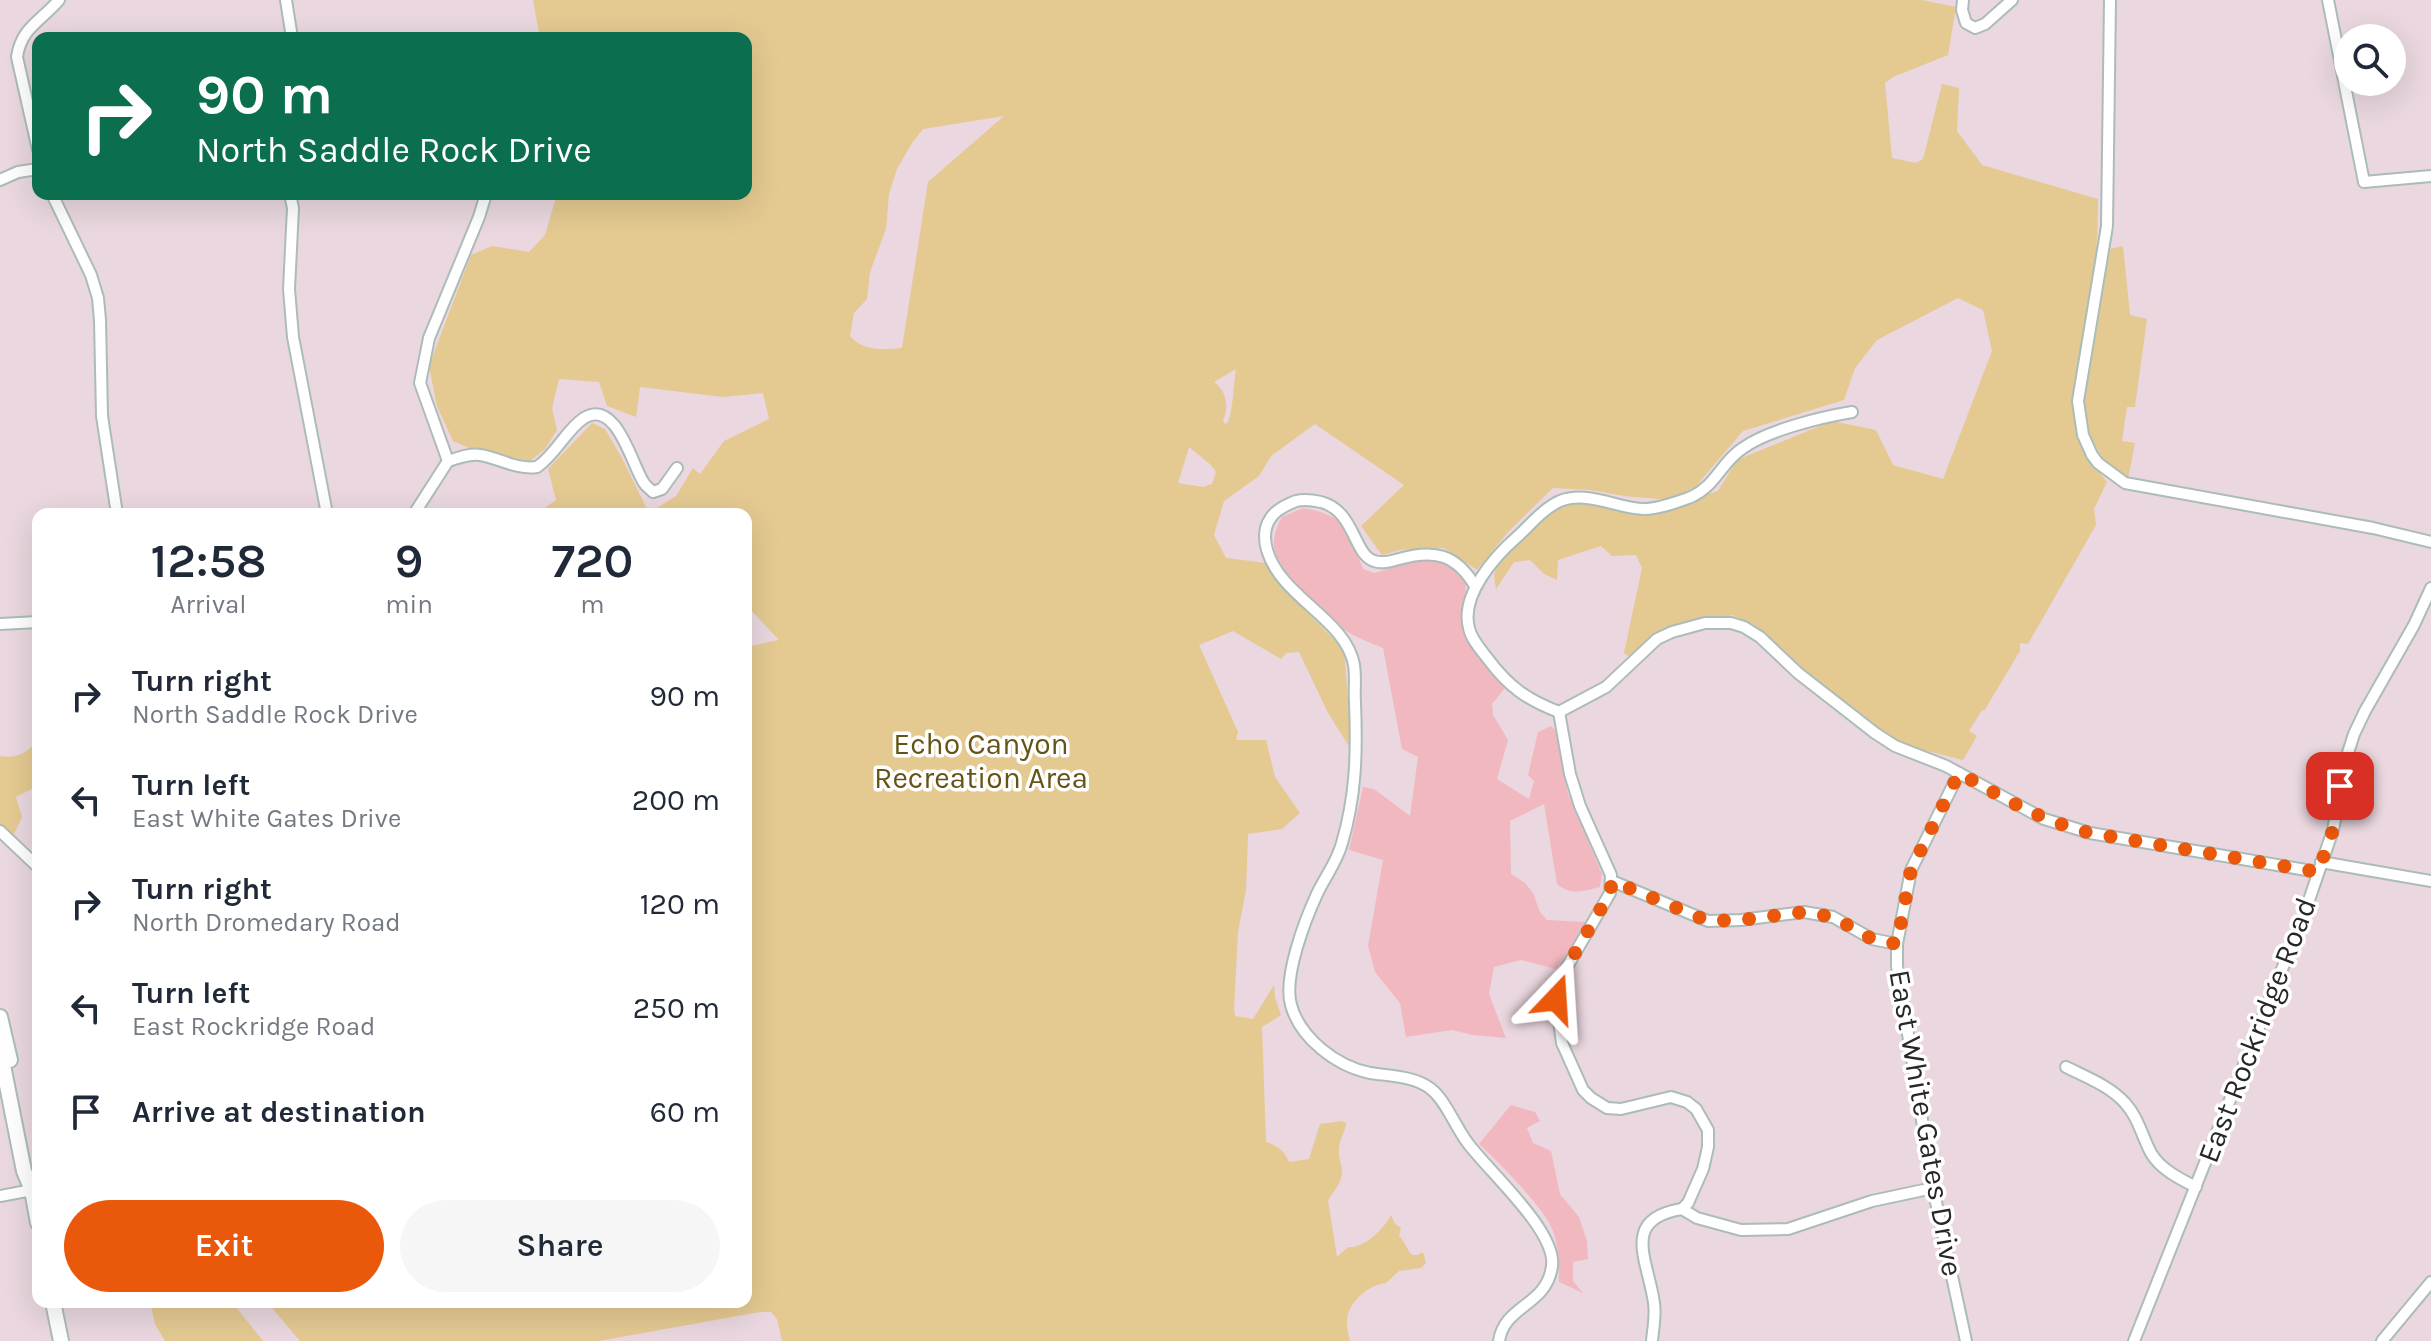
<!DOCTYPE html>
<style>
:root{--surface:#fff;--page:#f6f6f7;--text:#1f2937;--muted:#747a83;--accent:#ea580c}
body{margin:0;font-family:Karla,sans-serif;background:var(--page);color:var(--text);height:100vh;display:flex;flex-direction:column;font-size:30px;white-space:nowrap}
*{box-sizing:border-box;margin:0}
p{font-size:26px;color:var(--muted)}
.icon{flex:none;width:44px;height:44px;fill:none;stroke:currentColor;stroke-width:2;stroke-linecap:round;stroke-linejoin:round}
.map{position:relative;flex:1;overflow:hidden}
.panel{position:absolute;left:32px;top:508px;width:720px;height:800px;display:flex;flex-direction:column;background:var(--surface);border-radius:16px;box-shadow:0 8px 32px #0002}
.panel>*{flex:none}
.top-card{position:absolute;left:32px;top:32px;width:720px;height:168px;border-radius:16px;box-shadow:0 8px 32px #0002;background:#0b6e4f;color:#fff;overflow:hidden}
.buttons{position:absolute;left:2334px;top:24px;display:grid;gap:16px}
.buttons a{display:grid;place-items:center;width:72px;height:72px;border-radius:50%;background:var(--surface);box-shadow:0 8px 32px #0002;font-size:40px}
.pin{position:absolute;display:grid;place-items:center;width:68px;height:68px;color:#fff;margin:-34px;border-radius:16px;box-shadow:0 4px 12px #0006}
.me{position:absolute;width:88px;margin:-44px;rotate:20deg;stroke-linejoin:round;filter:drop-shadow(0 0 6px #0008)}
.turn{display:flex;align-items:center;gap:28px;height:168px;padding:0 32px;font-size:36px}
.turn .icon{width:104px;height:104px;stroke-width:2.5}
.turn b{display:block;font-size:56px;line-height:68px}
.eta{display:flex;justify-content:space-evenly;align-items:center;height:136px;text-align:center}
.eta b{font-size:48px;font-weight:600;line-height:56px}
.button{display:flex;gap:16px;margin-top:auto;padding:16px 32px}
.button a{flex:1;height:92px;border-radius:48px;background:var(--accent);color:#fff;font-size:32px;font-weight:600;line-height:92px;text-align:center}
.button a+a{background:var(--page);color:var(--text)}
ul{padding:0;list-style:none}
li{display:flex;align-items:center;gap:24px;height:104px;padding:0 32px}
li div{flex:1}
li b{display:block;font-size:30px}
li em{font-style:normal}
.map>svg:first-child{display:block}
.green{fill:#e4c991;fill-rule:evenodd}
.sand{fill:#f2b8c0}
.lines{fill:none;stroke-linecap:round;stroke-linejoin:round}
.minor-casing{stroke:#abbcb9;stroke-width:14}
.tertiary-casing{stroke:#abbcb9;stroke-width:18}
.minor{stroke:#fff;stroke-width:10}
.tertiary{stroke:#fff;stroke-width:14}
.route{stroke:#ea580c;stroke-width:14;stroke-dasharray:0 25.2}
.labels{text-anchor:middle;stroke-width:7;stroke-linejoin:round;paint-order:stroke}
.park-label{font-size:30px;fill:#645516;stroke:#fff}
.street-label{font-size:30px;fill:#272727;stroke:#fff}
</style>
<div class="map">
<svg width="2431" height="1341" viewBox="0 0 2431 1341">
<rect width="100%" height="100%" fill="#ead7df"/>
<g class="green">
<path d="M533,0H1922L1956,7L1948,55L1893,77L1885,83L1892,158L1916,163L1923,159L1942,84L1959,88L1957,131L1982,165L2098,199C2098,238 2095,276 2089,315C2084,346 2070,380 2073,411C2076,439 2090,460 2107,482L2094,509L2096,525L2028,644L2020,643V651L1984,711L1982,710L1969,731L1977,736L1963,760L1896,743L1866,718L1794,665L1774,641L1753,624L1732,615L1664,631L1628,656L1624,653L1642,568L1636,555L1612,556L1601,546L1558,560L1557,580L1544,574L1530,560L1514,562L1496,589L1494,576L1498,558L1558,507L1588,501L1644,515L1718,491L1737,460L1832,421L1876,430L1893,465L1943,479L1992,351L1983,310L1958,298L1877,340L1855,368L1844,400L1743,431L1696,486L1670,500L1624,496L1590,490L1553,488L1508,532L1477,570L1444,548L1400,550L1382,555L1361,526L1404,485L1315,424L1271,456L1259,476L1224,501L1214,535L1226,558L1266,563L1301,606L1344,650L1352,751L1328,713L1299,652L1286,653L1281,659L1233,631L1199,645L1238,732L1236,740H1266L1275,777L1300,813L1282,829L1248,834L1246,890L1238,932L1234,1009L1235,1016L1253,1019L1274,985L1275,998L1281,1015L1262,1027L1266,1142C1278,1146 1284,1150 1289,1162L1309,1159L1320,1124L1342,1121L1346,1123C1345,1133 1339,1140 1339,1149C1338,1157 1341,1162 1342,1169C1343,1181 1335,1190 1328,1200L1337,1257L1348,1247C1364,1249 1384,1229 1391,1215L1395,1224L1401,1228L1399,1236C1405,1242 1406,1248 1412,1255H1418L1423,1252L1426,1263L1421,1268L1399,1271L1386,1283C1369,1284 1347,1303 1347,1321C1346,1327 1349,1335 1350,1341H782L777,1319L771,1312H760L599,1341H300L267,1302H746V647L779,640L746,605V514H536L556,500L548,469L592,423L605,429L622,458L649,513L676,496L693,468L700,474L724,441L769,419L763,393L723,397L640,387L636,417L607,406L599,382L559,379L552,408L557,430L545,449L530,461L471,449L453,441L437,406L429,366L471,255L492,246L529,252L545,235L557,194H746V38H540ZM1004,116L928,182L902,348C884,350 862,351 850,336L854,313L867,299L870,272L886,229L889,194L897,169L912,143L923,129ZM1236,369C1233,385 1234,405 1228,422L1225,424L1223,421C1229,407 1227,391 1214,382ZM1189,447L1211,465L1216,472L1212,484L1203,487L1178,483Z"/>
<path d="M2123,246L2130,315L2147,319L2135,407H2127L2122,441L2135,443L2128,479C2098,462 2087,435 2082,401L2110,249Z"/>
<path d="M38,738V786L16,797L22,817L13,836L0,825V756C17,759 29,753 38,738Z"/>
<polygon points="150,1302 232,1302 263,1341 165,1341 155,1324"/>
</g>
<g class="sand">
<path d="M1303,508C1346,515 1349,531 1363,569L1375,573L1411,561L1439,559L1459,569L1466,582L1463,629L1473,651L1505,688L1492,704L1493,715L1508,740L1497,779L1529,799L1534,781L1528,775L1538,732L1551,726L1555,730L1568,794L1602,874L1600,887C1584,891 1571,896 1557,884L1544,804L1510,821L1511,874L1525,883L1533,893L1540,912L1547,920L1585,922V928L1556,969L1521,960L1494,967L1489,994L1506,1038L1473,1035L1452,1030L1406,1037L1400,1003L1375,972L1368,946L1383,860L1349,850L1363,787L1374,789L1410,816L1418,757L1402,749L1383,648C1372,643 1359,639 1348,632C1328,618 1277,571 1274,547C1273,536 1277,526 1282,517Z"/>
<path d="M1511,1105L1535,1112L1540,1121L1527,1128L1533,1143L1551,1151L1560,1194L1579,1217L1587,1241L1588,1259L1573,1262V1281L1583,1293L1559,1282C1559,1265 1559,1248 1553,1231C1546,1210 1497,1160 1479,1144Z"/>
</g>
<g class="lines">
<defs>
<g id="minor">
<polyline points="286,0 292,38"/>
<polyline points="1963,0 1962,10 1966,23 1975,28 1985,24 2012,0"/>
<polyline points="2110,0 2107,226 2078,401 2083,435 2092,455 2098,463 2125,483 2373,528 2431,542"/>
<polyline points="2328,0 2364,182 2431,176"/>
<path d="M38,150L17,57C21,28 41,21 59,0"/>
<polyline points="0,180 18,172 38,169"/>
<polyline points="52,194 91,275 98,298 100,320 102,416 117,514"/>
<polyline points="290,194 293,208 289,289 293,337 327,514"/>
<path d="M486,194L479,217L429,338L420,383L448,461C459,458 469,453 480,455C500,458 516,470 537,467C556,454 566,430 584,418C617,398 632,466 644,483C645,485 651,490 653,492L662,489L677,468"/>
<path d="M1852,412C1822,417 1768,430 1743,448C1721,462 1717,485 1691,497C1677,502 1659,509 1644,509C1618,509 1589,490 1560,501C1544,508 1531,524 1518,536C1495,556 1460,595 1469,628C1471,639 1481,650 1488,659C1508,686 1527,700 1559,712L1606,687L1657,639L1672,632L1705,623H1731L1744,627L1760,637L1798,673L1875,733L1895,746L1946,766L2044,819L2090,833L2318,872"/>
<polyline points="414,514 448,461"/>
<path d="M1475,586C1456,554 1434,549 1399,559C1391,561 1382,564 1374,561C1353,554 1355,511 1321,502C1312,500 1304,499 1296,501C1286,505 1275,510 1270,519C1264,528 1264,539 1267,550C1281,598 1346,619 1354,665C1356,677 1354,691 1355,703C1357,752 1356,796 1342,843C1337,862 1325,877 1317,894C1305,920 1283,977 1291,1005C1300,1038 1336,1066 1370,1073C1389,1076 1415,1076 1431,1089C1446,1101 1455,1126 1467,1142C1487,1170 1557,1231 1552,1266C1547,1306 1504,1305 1499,1341"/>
<polyline points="0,624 38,622"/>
<polyline points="1559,712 1570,774 1580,806 1611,875 1610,893 1560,979 1556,999 1562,1043 1583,1090 1591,1098 1607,1108 1621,1109 1671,1097 1687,1102 1696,1109 1708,1130 1708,1147 1703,1169 1688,1203 1682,1209"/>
<polyline points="1959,773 1911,870 1897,944 1897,966 1933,1188 1966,1341"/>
<polyline points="0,831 38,867"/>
<polyline points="2321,862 2431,881"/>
<polyline points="1612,881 1708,921 1741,920 1804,912 1833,917 1872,939 1897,944"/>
<path d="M2066,1067C2086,1077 2110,1086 2125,1103C2138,1117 2142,1136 2151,1153C2160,1169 2180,1179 2196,1187"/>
<polyline points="0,1196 32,1190"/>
<polyline points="1682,1209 1697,1218 1741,1230 1788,1229 1872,1201 1933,1188"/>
<path d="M1652,1341C1653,1329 1656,1315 1654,1303C1648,1260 1620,1219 1682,1209"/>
<polyline points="2134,1341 2306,909 2333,830 2346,759 2354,734 2365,711 2414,625 2431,588"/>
<polyline points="2382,1341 2431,1282"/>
</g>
<g id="tertiary">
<polyline points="0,1017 10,1060"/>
<polyline points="0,1050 24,1171 32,1190 38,1223"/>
<polyline points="53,1302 61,1341"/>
</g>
</defs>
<use href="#minor" class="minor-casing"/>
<use href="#tertiary" class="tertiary-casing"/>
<use href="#minor" class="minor"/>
<use href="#tertiary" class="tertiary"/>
</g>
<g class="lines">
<path class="route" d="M1556,999L1560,979L1610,893L1612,881L1708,921L1741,920L1804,912L1833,917L1872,939L1897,944L1911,870L1959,773C2004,798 2039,820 2090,833L2318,872L2333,830L2340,786"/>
</g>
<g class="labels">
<g class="park-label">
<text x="981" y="754">Echo Canyon<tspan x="981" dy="34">Recreation Area</tspan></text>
</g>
<g class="street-label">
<text transform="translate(2257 1030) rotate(-69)" y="10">East Rockridge Road</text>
<text transform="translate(1926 1123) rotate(80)" y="10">East White Gates Drive</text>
</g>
</g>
</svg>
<div class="buttons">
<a><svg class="icon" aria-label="search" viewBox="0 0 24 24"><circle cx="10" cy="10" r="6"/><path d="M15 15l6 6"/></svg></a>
</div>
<div class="pin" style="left:2340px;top:786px;background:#d93025"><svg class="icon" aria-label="arrive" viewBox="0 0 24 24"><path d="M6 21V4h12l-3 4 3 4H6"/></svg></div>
<svg class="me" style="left:1556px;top:999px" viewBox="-20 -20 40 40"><path d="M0-17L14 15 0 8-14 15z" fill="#ea580c" stroke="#fff" stroke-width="4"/></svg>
<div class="top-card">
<div class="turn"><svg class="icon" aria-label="right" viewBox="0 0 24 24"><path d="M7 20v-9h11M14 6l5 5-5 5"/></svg><div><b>90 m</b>North Saddle Rock Drive</div></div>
</div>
<section class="panel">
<div class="eta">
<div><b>12:58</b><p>Arrival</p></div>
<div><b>9</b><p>min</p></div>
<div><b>720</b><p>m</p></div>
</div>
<ul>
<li><svg class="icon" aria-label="right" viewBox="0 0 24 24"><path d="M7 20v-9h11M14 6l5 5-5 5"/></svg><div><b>Turn right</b><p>North Saddle Rock Drive</p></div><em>90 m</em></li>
<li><svg class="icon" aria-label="left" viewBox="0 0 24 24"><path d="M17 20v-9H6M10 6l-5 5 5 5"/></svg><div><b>Turn left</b><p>East White Gates Drive</p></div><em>200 m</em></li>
<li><svg class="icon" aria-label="right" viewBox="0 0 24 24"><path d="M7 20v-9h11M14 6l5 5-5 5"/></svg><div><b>Turn right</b><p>North Dromedary Road</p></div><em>120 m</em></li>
<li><svg class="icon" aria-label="left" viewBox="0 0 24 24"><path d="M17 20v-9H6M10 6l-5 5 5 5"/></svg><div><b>Turn left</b><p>East Rockridge Road</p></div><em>250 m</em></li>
<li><svg class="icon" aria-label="arrive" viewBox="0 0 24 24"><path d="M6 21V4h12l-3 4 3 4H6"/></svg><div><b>Arrive at destination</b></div><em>60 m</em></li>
</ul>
<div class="button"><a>Exit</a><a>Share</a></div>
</section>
</div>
